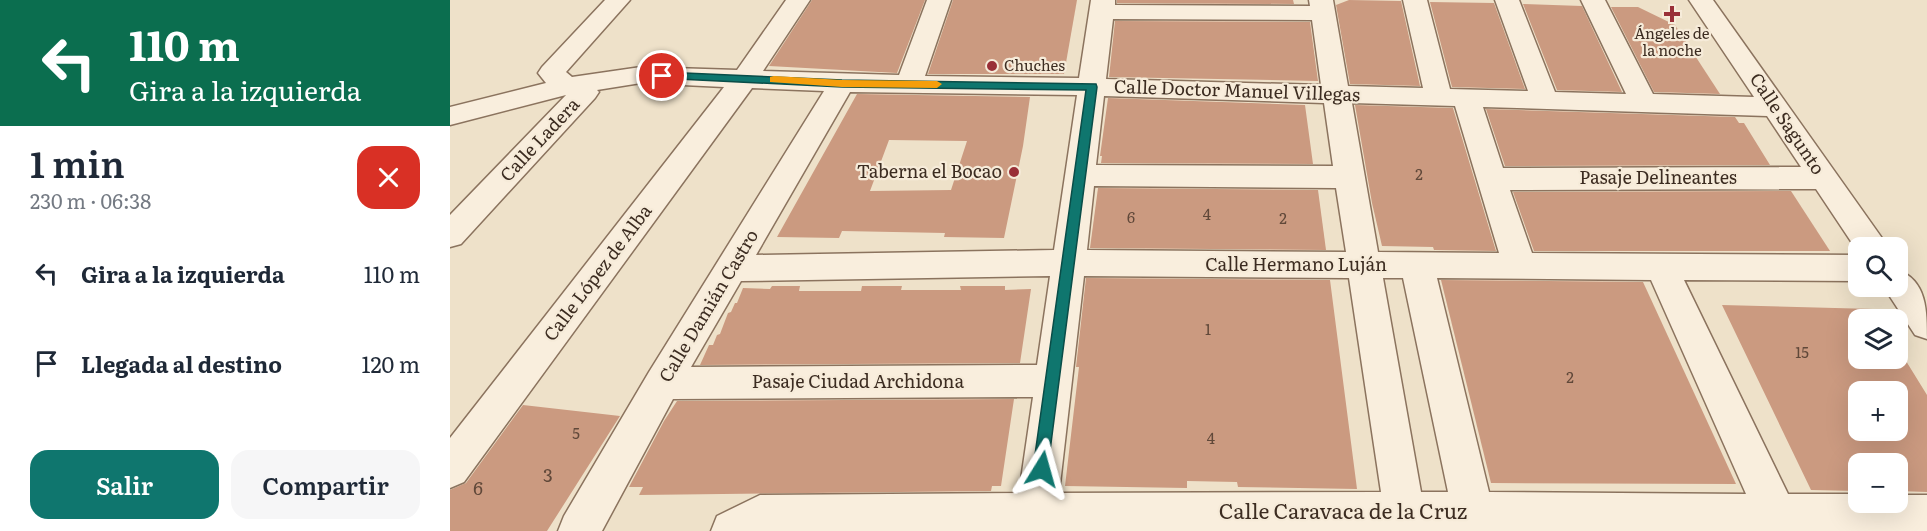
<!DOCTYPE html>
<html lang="es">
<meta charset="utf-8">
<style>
:root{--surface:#fff;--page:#f6f6f7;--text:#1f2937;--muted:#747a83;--accent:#0f766e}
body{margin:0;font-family:Literata,serif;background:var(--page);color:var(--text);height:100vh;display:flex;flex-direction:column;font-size:22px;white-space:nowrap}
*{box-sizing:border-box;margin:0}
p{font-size:20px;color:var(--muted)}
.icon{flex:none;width:33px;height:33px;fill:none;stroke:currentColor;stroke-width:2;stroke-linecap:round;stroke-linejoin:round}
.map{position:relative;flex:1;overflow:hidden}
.details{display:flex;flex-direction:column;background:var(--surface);width:450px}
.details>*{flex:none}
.top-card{background:#0b6e4f;color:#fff;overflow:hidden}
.buttons{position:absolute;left:1398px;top:237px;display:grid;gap:12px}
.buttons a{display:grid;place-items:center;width:60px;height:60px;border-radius:12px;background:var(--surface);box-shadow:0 6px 24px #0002;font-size:30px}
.pin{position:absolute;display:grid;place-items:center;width:51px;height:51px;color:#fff;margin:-26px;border:3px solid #fff;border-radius:50%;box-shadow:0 2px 6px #0007}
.me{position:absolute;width:66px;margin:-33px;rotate:8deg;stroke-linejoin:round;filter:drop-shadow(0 0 4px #0008)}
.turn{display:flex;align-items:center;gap:21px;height:126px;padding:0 30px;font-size:27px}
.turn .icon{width:78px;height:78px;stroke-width:2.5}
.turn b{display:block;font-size:42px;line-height:51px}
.round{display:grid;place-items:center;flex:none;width:63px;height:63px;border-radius:18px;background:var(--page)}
.summary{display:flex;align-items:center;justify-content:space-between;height:102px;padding:0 30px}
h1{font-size:36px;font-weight:600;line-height:45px}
.primary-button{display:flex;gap:12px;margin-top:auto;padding:12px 30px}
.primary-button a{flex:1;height:69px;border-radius:18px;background:var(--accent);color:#fff;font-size:24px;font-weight:600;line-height:69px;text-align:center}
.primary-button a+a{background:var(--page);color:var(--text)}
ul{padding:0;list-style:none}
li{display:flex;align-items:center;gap:18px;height:90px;padding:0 30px}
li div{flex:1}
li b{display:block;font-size:22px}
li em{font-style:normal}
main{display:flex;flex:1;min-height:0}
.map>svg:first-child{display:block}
.building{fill:#cb9a80;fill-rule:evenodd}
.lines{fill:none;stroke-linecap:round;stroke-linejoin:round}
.minor-casing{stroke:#8b735e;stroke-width:3}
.minor{fill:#f9eedd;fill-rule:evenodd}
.route{fill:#0f766e;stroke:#0a4d48;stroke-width:1.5}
.slow{fill:#f59e0b}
.poi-dot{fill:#992f37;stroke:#f6ebd9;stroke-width:2}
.labels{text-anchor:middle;stroke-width:4.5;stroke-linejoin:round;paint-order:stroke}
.far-poi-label{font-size:15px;fill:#3c2c21;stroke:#f6ebd9}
.number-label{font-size:15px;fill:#604839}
.street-label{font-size:18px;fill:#3c2c21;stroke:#f6ebd9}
.poi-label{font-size:18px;fill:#3c2c21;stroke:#f6ebd9;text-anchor:end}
.near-number-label{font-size:18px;fill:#604839}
.near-street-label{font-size:21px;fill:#3c2c21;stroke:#f6ebd9}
</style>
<main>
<section class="details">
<div class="top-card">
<div class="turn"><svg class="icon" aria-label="left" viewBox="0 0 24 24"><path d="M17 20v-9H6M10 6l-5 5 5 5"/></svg><div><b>110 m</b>Gira a la izquierda</div></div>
</div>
<div class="summary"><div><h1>1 min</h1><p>230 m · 06:38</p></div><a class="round" style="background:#d93025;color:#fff"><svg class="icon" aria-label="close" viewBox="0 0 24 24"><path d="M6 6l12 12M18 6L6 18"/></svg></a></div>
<ul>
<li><svg class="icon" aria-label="left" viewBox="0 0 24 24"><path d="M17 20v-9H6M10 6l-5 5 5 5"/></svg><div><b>Gira a la izquierda</b></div><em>110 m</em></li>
<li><svg class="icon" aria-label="arrive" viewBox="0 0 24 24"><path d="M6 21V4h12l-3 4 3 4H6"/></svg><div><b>Llegada al destino</b></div><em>120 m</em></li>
</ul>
<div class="primary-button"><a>Salir</a><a>Compartir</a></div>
</section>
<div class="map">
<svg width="1477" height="531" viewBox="0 0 1477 531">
<rect width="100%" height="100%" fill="#eee1c9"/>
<g class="building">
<polygon points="362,0 475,0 447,73 319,66"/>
<polygon points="503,0 627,0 614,74 478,74"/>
<polygon points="667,0 843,0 844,4 667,3"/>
<polygon points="899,0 951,1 970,86 900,84 886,5"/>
<polygon points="980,2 1044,3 1075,89 1002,87"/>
<polygon points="1073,4 1132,6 1172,92 1107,90"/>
<polygon points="1161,7 1188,7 1225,25 1270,94 1204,92"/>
<polygon points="665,21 860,22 868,81 659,77"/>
<path d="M407,94L580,97L573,146L554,238L494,237L495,233L392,231L389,238L327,237ZM439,140L517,141L501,190L420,191Z"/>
<polygon points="658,98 855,105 863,164 651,163 652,156 650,156"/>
<polygon points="905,105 1003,108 1046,251 984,250 983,247 932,246 922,203"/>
<polygon points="1036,109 1285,117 1289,123 1294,123 1320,165 1055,166"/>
<polygon points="648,188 868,190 876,250 640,248"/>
<polygon points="1341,191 1380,251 1084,251 1063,192"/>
<polygon points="636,278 880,280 907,489 788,487 787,482 737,481 737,488 615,486 629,367 626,367"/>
<polygon points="991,280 1193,282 1286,484 1041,483"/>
<polygon points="322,286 350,286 349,291 411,291 412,286 452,286 451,290 511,290 510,286 555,286 555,290 581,289 570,363 250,365 259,345 263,345 267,335 270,334 278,313 281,312 285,303 287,303 293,288 320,289"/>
<path d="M1272,305L1423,309L1430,320H1408V358H1448V348L1477,395V492L1448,491V464H1408V491L1361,490ZM1408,392H1448V430H1408Z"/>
<polygon points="564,399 551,486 542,486 541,491 189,495 193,487 179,487 214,421 227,401"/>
<polygon points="73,405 170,416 97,531 0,531 0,490 16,483"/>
</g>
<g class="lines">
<defs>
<g id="minor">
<path d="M155,0H180L116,72L122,77L191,67L287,70L336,0H360L313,71L449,75L477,0H501L475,76L629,78L641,0H665V5L860,6L859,0H883L898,86L973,88L953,0H977L1000,89L1078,91L1045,0H1069L1105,92L1176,94L1131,0H1155L1203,94L1304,97L1239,0H1263L1439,248H1408V252L1366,189L1060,190L1082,253L1408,255V281L1234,280L1338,494H1408V502H1448V495H1477V531H261L267,516L310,495L569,493L583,397L223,399L152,531H108L114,516L199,372L374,91L302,88L14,482L0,488V438L274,87L191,83L147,90L149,92L145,98L11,244L0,247V215L116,95L0,125V107L96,83L88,73L92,67ZM663,19L862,20L871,85L656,79ZM400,92L627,95L604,250L306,255ZM654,96L874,103L883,166L646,165ZM902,103L1005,106L1049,253L928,252ZM1033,107L1317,116L1351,167L1053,168ZM644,186L886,188L896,252L637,250ZM600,276L587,365L241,367L291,281ZM634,276L899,278L931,492L609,493ZM933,278H953L998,492H971ZM987,278L1201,280L1296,494L1039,492Z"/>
<path d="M1448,270C1477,281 1477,311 1477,339L1465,335L1433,286H1448Z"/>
</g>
</defs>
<use href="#minor" class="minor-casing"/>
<use href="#minor" class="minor"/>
</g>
<polygon class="route" points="212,72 392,80 646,84 647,87 597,474 592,477 586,474 583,469 636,90 392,87 208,78 208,73"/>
<polygon class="slow" points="324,76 392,80 487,81 492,84 487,88 392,87 320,82 320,77"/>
<g class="poi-dot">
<path d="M1219 5h6v6h6v6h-6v6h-6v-6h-6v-6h6z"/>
<circle cx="542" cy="66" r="6"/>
<circle cx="564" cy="172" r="6"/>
</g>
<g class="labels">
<g class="far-poi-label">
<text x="1222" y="39">Ángeles de<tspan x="1222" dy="17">la noche</tspan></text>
<text x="554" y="71" text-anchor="start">Chuches</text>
</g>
<g class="number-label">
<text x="969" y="180">2</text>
<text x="757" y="220">4</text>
<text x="681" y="223">6</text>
<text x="833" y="224">2</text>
<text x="758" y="335">1</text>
<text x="1352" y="358">15</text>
<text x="1120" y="383">2</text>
<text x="126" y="439">5</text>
<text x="761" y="444">4</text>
</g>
<g class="street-label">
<text transform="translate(787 91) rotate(2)" y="6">Calle Doctor Manuel Villegas</text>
<text transform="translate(1337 124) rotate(56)" y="6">Calle Sagunto</text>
<text transform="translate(90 140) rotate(-47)" y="6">Calle Ladera</text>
<text x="1208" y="184">Pasaje Delineantes</text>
<text x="846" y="271">Calle Hermano Luján</text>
<text transform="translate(148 273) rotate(-53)" y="6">Calle López de Alba</text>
<text transform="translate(259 306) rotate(-59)" y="6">Calle Damián Castro</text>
<text x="408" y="388">Pasaje Ciudad Archidona</text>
</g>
<g class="poi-label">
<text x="552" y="178">Taberna el Bocao</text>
</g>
<g class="near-number-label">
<text x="98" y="482">3</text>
<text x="28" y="495">6</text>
</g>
<g class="near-street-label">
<text x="893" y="519">Calle Caravaca de la Cruz</text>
</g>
</g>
</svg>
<div class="buttons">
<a><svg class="icon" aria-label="search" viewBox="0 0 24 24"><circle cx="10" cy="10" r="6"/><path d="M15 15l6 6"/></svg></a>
<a><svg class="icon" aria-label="layers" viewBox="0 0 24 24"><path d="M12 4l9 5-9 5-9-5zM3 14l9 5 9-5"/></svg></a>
<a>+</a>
<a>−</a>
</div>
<div class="pin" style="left:212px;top:76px;background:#d93025"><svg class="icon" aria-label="arrive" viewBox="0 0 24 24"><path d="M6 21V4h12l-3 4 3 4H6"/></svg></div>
<svg class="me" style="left:592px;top:469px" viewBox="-20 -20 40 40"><path d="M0-17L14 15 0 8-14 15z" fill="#0f766e" stroke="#fff" stroke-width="4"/></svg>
</div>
</main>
